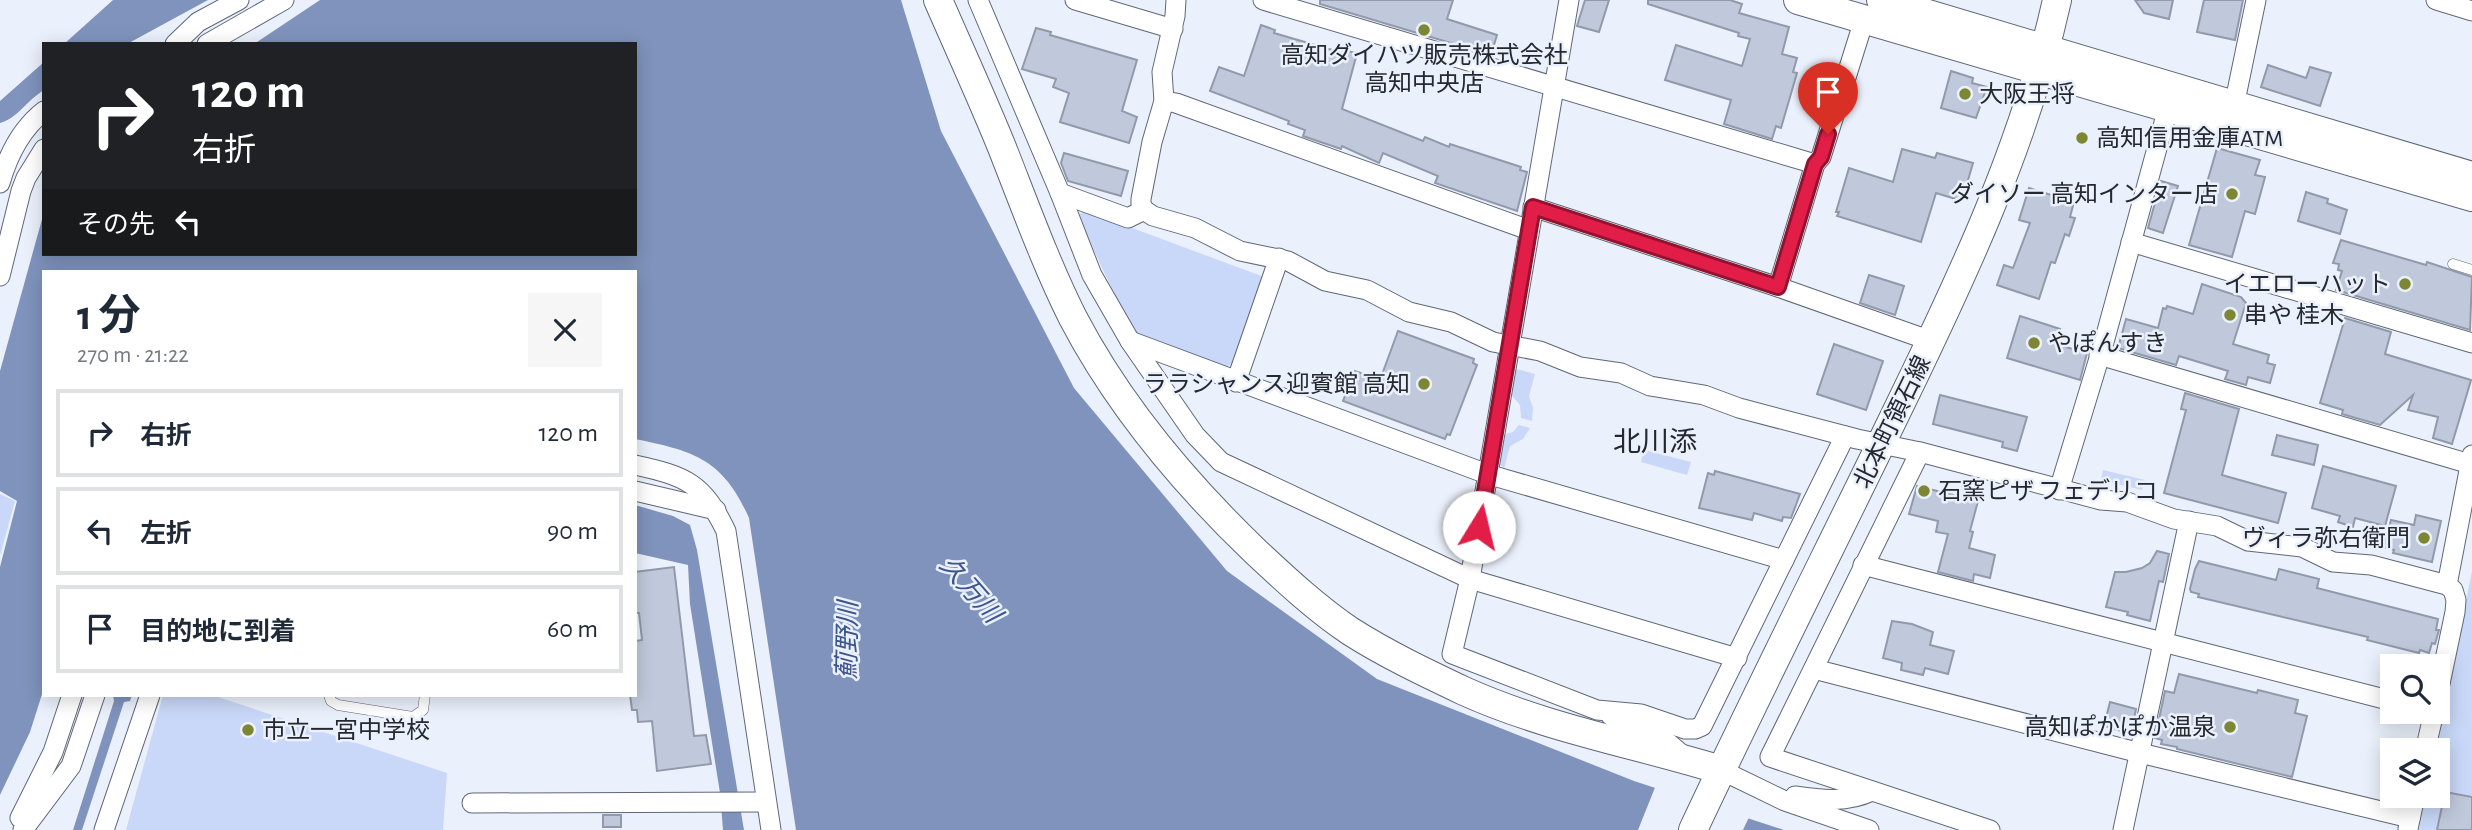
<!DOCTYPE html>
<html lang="ja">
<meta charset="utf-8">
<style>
:root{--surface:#fff;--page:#f6f6f7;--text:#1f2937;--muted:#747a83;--line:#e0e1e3}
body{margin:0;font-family:"Alegreya Sans","Noto Sans JP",sans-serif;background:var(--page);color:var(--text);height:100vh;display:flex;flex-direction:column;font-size:26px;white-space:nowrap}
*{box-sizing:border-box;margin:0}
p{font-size:23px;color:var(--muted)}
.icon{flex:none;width:38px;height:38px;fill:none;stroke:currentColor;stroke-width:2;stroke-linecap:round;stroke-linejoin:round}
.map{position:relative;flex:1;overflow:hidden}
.details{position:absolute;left:42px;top:270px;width:595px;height:427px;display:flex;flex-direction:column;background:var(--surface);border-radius:0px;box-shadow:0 4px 18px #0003}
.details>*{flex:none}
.guide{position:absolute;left:42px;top:42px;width:595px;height:214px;border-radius:0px;box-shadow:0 4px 18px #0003;background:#202124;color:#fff;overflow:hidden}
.buttons{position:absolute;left:2380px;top:654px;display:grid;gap:14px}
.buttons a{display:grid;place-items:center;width:70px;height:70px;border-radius:0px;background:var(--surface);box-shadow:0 4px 18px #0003;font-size:35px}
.pin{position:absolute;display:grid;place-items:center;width:60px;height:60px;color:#fff;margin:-72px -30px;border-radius:50% 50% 50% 0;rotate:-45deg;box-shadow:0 0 7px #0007}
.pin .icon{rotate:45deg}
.me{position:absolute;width:77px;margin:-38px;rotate:9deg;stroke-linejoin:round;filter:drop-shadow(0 0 5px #0008)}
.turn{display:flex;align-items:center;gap:24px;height:147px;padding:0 35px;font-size:32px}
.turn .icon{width:91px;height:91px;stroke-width:2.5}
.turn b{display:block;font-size:49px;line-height:60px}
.then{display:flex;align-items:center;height:66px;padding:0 35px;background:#0003;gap:14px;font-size:26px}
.round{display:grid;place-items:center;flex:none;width:74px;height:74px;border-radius:0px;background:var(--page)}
.overview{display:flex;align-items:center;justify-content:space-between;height:119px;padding:0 35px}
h1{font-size:42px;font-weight:700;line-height:52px}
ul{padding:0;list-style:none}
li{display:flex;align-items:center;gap:21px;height:88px;margin:0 14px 10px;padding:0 21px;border:4px solid var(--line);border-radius:0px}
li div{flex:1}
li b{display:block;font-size:26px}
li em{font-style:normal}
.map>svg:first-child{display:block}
.green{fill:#c9d8f8}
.water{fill:#7f93bc}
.pier{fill:#ebf1fc}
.building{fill:#c0c9db;stroke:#9199ab;stroke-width:2}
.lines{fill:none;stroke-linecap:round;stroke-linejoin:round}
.lane-casing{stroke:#5f6777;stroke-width:11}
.street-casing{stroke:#5f6777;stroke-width:21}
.secondary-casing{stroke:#5f6777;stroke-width:30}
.lane{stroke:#fff;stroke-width:10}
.street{stroke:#fff;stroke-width:19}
.secondary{stroke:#fff;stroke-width:28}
.route-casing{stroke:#92132f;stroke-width:18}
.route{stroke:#e11d48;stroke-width:12}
.poi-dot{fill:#7d8733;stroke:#ebf1fc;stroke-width:2.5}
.labels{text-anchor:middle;stroke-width:5;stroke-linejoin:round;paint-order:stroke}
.poi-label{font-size:24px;fill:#25282f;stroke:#ebf1fc;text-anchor:start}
.street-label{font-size:24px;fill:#25282f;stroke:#ebf1fc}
.water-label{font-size:26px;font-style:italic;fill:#3d558d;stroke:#ebf1fc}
.quarter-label{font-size:28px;fill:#25282f;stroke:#ebf1fc}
</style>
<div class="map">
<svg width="2472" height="830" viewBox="0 0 2472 830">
<rect width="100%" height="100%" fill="#ebf1fc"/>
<g class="green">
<polygon points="1084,210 1264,277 1232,364 1223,368 1138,336 1131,330 1078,216"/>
<polygon points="1513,368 1535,374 1529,396 1533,408 1532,421 1521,418 1520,405 1509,392"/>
<polygon points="1519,425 1530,428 1523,439 1510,446 1504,469 1497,461 1502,435 1513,432"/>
<polygon points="1644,450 1691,462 1687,475 1641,462"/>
<polygon points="2103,470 2145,480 2142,490 2101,480"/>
<polygon points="0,494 15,501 0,556"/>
<polygon points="2472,571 2472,830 2419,830 2425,796 2438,796 2438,751 2435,751"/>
<polygon points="163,695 212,695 447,773 443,830 126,830"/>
</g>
<g class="water">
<polygon points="113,0 208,0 127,44 64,44"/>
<path d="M320,0H901L941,131L1074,388L1227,571L1377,679L1634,781L1784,830H796L749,518C723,459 694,451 635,439V271H44V688L30,732L0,795V567L17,501L0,491V371L44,212V254H635V44H254Z"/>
<path d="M44,62V90C27,100 17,119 0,123V101Z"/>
<polygon points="635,505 673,516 690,525 697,550 744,830 723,830 720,793 690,604 688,565 635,553"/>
<polygon points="113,695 132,695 130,701 124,702 82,830 73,830 114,701"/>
</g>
<polygon class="pier" points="1656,785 1750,815 1743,830 1638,830"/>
<g class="building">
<polygon points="1320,0 1453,0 1447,19 1497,35 1491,55 1320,4"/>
<polygon points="1585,0 1609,0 1599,32 1577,26"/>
<polygon points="1648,0 1730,0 1742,4 1739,13 1789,27 1782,54 1797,58 1793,72 1797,73 1781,128 1776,126 1772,139 1724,124 1731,100 1665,80 1676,45 1742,66 1750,39 1738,36 1739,33 1648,4"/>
<polygon points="2135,0 2173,0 2169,19 2144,13"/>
<polygon points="2204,0 2243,0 2235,40 2197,32"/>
<polygon points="1261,25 1275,30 1274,33 1339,52 1340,49 1355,53 1354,56 1356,57 1342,109 1423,141 1425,137 1449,147 1450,144 1521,167 1520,170 1527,172 1517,211 1435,183 1438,176 1383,153 1379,163 1342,146 1341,149 1303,136 1305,130 1288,124 1289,121 1210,91 1219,67 1244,76"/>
<polygon points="1036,28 1051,32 1050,35 1137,60 1122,111 1137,117 1129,143 1060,122 1069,93 1053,87 1056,79 1022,69"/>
<polygon points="2268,65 2306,78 2310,67 2331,73 2320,106 2261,87"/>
<polygon points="1951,71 1973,78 1972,83 1987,87 1976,118 1941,108"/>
<polygon points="2217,148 2260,160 2255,175 2265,177 2255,214 2245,211 2232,257 2189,245"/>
<polygon points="1902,149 1935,158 1937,153 1973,163 1962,201 1936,193 1921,242 1837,216 1839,212 1836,212 1849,168 1893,182"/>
<polygon points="1064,153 1128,171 1121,196 1068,181 1061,163"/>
<polygon points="2161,181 2178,186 2163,233 2148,228"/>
<polygon points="2029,188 2074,202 2070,217 2075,218 2069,236 2065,234 2055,263 2051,262 2039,299 1997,285 2004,265 2013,268 2030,223 2019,220"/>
<polygon points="2306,192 2328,199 2327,203 2347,210 2340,234 2298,221"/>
<polygon points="2341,240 2426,265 2427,262 2472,277 2470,330 2336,290 2342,271 2338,270 2339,264 2333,263"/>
<polygon points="1869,275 1904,286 1895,315 1860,303"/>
<polygon points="2202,284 2241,297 2246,303 2233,344 2269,355 2267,363 2275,365 2270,383 2248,377 2246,385 2225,379 2228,371 2179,356 2176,365 2118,348 2126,319 2158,328 2163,308 2166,309 2167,306 2193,314"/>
<polygon points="2020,316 2060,329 2055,344 2087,353 2080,380 2007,358"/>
<polygon points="2345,318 2391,332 2385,354 2471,380 2452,444 2433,438 2438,417 2408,410 2413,395 2380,425 2342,414 2343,410 2320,403"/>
<polygon points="1398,331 1474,359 1473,363 1477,365 1450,435 1447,434 1445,439 1343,401 1355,371 1380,380"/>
<polygon points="1834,344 1883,361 1866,410 1817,394"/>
<polygon points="2185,393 2239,409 2222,475 2286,493 2278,523 2164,493 2186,410 2181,409"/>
<polygon points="1940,395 2027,417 2017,451 2002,447 2003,442 1933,424"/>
<polygon points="2277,435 2318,445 2314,465 2272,455"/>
<polygon points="2323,466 2396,486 2385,526 2355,518 2353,527 2338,522 2340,516 2312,508"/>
<polygon points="1715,471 1800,494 1791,518 1783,517 1782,521 1754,513 1752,520 1699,508 1708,473 1714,475"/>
<polygon points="1917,486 1978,501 1970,531 1973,532 1969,548 1995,555 1990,578 1974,574 1973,581 1938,572 1948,534 1936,532 1938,521 1909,514"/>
<polygon points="2416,515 2441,521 2432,562 2393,553 2394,550 2384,547 2391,520 2414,525"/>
<polygon points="2157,551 2169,554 2163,582 2159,581 2150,621 2127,615 2128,612 2106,607 2115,572 2126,572 2142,568 2150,563"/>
<polygon points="2199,561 2276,580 2279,569 2319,579 2317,588 2438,619 2436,630 2439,630 2435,644 2432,643 2429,653 2420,650 2419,653 2367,640 2368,637 2198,597 2199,594 2191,592 2190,589 2195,569"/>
<polygon points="674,567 694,736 706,735 711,764 657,771 652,721 638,722 637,710 632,710 630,695 635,695 635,641 642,640 639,613 635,613 635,572"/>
<polygon points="1892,621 1912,624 1933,632 1930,645 1954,651 1948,674 1925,668 1923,675 1901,670 1902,663 1883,658"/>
<polygon points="2179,674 2257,693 2258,690 2298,700 2295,713 2307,716 2292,777 2177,749 2177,747 2161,744 2162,740 2155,738 2165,691 2174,693"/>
<polygon points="2110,702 2136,709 2131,734 2104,726"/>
<polygon points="2445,792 2472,797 2472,830 2437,830"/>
<rect x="603" y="815" width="18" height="12"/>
</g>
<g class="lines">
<defs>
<g id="lane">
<polyline points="2453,264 2472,270"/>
<polyline points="329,695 331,701 338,705 413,717 423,710 425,695"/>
</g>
<g id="street">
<polyline points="978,0 1060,193 1128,218 1144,210"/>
<polyline points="1075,0 1173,29"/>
<polyline points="1176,0 1175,16 1162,72 1164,101 1152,142 1141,199 1141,204 1144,210 1153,216 1195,228 1240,251 1288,261 1325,281 1367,290 1409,312 1451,322 1493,342 1540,351 1580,367 1621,373 1650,386 1704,395 1739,408 1857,439 1920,452 2101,500 2127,502 2174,519 2217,526 2248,541 2302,547 2333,562 2371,565 2447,585 2453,590 2456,600 2455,612 2438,693"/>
<polyline points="1263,0 1815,164"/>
<polyline points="1569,0 1470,579 1452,654 1597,710 1641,714 1685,729 1695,729 1702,726 1845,436"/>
<polyline points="2436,0 2472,11"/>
<polyline points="175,44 198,22 239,0"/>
<polyline points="207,44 284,0"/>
<polyline points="1164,101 1176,103 1529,230"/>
<polyline points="2234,106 2256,0"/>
<path d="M0,183C8,155 21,129 44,111"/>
<polyline points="1060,193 1092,275 1130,341 1195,435 1221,462 1470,579 1737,658"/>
<polyline points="1533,207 1778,287 1931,341"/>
<polyline points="2131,242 2472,343"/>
<polyline points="0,276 21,191 26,178 44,149"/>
<polyline points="1778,287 1815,164 1821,157 1864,20"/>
<polyline points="1130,341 1487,474 1784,560"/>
<polyline points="2099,355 2470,464"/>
<polyline points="1236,382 1279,258"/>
<polyline points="1920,452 1770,757 1990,830"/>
<path d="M635,465C686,476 703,483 726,531L771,830"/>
<polyline points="2059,490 2104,342 2168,108"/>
<polyline points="635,491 716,510"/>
<polyline points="1863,565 2392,701"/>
<polyline points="2447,585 2472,455"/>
<polyline points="1814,669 2140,753 2410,818"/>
<polyline points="1611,716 1666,741 1680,753"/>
<polyline points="2425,751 2434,712"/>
<polyline points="1721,770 1785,801 1869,830"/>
<path d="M1795,796C1822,800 1847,803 1872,791"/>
<polyline points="472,803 766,802"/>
<polyline points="20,818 53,752 72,695"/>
<polyline points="2408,829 2415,796"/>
<polyline points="23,830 71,766 95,695"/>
<polyline points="104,830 150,695"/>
<polyline points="2123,830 2189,521"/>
</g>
<g id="secondary">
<path d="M938,0C959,48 981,96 1001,145C1024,203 1045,262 1073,318C1119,406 1185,484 1256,552C1286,580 1316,608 1350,631C1386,654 1426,673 1464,691C1546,728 1636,744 1721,770"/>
<polyline points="1798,0 2472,197"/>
<polyline points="1881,0 2472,176"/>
<path d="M1693,830C1758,691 1828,553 1895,415C1960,282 2025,145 2057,0"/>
</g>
</defs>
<use href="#lane" class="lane-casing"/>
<use href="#street" class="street-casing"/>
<use href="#secondary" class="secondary-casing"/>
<use href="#lane" class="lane"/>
<use href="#street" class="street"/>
<use href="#secondary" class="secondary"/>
</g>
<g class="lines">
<defs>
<polyline id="route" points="1479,527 1533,207 1778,287 1815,164 1821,157 1828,134"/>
</defs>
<use href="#route" class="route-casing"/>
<use href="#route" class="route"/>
</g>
<g class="poi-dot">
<circle cx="1424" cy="30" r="7"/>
<circle cx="1965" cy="94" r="7"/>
<circle cx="2082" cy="138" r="7"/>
<circle cx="2232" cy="194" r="7"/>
<circle cx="2405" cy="284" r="7"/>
<circle cx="2230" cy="315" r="7"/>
<circle cx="2034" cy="343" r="7"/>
<circle cx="1424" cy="384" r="7"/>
<circle cx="1924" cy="491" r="7"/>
<circle cx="2424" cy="538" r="7"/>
<circle cx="2230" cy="727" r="7"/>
<circle cx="248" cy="730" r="7"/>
</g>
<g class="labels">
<g class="poi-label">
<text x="1424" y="63" text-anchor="middle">高知ダイハツ販売株式会社<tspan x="1424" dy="28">高知中央店</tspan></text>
<text x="1979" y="102">大阪王将</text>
<text x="2096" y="146">高知信用金庫ATM</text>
<text x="2218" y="202" text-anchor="end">ダイソー 高知インター店</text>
<text x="2391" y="292" text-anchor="end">イエローハット</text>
<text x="2244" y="323">串や 桂木</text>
<text x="2048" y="351">やぽんすき</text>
<text x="1410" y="392" text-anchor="end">ララシャンス迎賓館 高知</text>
<text x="1938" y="499">石窯ピザ フェデリコ</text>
<text x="2410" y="546" text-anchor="end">ヴィラ弥右衛門</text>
<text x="2216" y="735" text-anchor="end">高知ぽかぽか温泉</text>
<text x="262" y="738">市立一宮中学校</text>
</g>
<g class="street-label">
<text transform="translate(1892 422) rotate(-64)" y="8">北本町領石線</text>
</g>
<g class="water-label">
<text transform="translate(971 589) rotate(49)" y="9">久万川</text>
<text transform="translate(847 640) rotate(-89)" y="9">薊野川</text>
</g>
<g class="quarter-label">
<text x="1655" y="451">北川添</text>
</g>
</g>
</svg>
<div class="buttons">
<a><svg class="icon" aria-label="search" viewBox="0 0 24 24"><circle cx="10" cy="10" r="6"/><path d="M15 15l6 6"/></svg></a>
<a><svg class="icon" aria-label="layers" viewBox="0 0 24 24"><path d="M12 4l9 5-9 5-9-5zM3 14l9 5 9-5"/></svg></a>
</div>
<div class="pin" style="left:1828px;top:134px;background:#d93025"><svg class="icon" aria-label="arrive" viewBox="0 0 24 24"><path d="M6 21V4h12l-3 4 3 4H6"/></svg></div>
<svg class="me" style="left:1479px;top:527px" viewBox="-20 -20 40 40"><circle r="19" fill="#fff"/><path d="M0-13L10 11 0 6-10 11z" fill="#e11d48"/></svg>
<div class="guide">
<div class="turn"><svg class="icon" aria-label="right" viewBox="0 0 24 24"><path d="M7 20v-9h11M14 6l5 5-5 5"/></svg><div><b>120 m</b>右折</div></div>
<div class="then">その先<svg class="icon" aria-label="left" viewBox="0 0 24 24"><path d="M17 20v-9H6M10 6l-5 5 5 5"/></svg></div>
</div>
<section class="details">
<div class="overview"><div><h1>1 分</h1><p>270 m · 21:22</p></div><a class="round"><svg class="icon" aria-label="close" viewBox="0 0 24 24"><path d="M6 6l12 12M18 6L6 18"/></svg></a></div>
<ul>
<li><svg class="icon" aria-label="right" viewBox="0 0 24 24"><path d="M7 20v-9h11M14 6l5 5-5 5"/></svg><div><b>右折</b></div><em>120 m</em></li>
<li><svg class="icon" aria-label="left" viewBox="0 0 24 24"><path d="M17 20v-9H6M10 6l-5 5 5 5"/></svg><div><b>左折</b></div><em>90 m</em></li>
<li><svg class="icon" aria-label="arrive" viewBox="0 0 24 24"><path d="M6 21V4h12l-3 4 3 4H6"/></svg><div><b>目的地に到着</b></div><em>60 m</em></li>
</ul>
</section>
</div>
